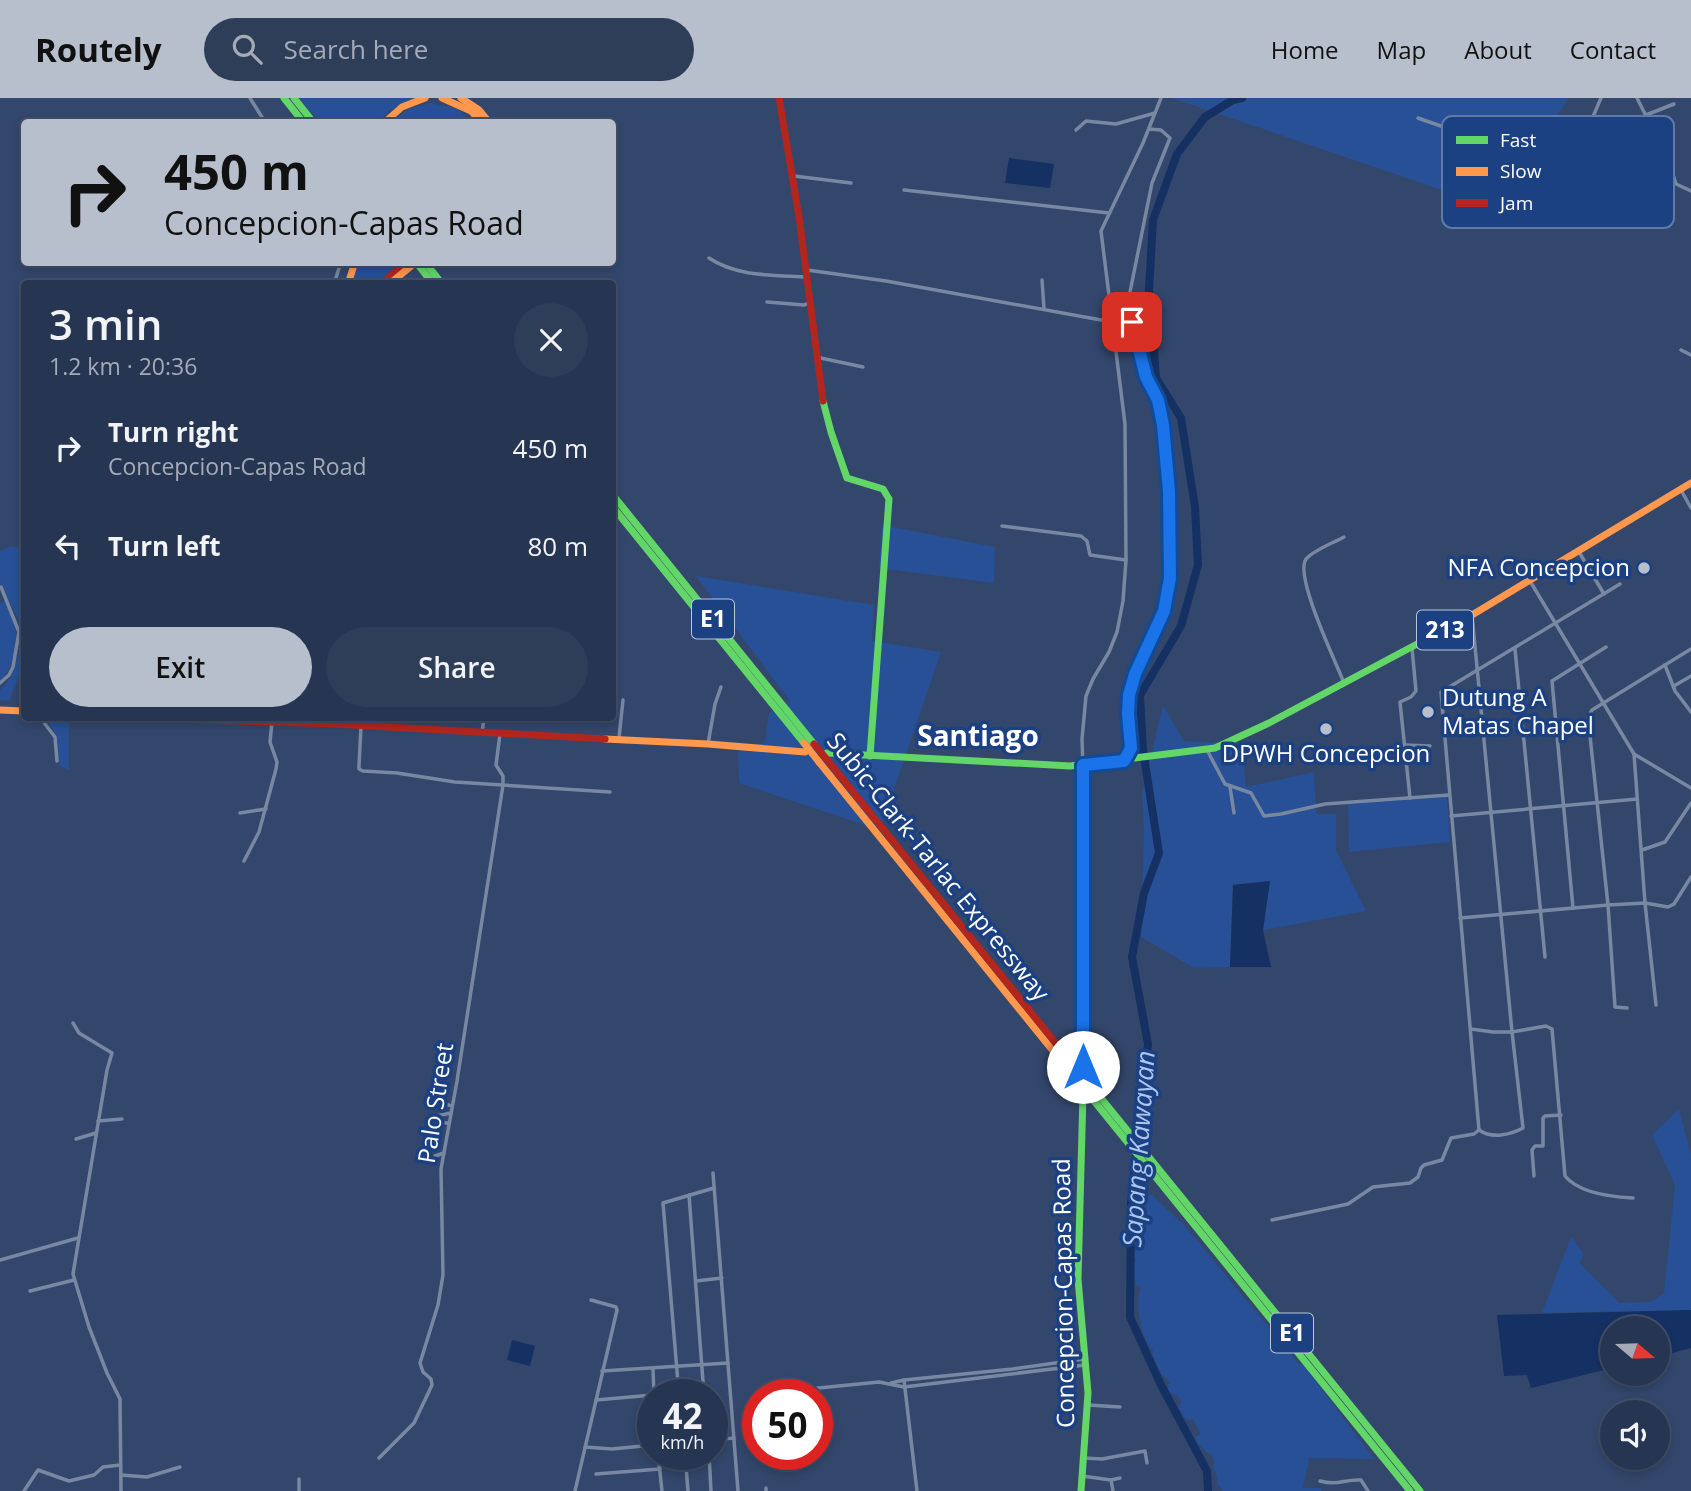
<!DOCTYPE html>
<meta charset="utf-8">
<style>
:root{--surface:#263551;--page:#2e3d58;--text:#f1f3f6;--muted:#a4abb7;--line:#425068;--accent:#b8bfcc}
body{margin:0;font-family:"Open Sans",sans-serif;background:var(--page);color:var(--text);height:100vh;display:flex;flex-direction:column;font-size:26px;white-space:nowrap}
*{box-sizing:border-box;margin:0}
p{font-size:23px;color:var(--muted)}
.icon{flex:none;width:38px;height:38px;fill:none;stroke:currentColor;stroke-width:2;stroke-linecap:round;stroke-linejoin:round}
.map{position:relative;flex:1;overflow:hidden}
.panel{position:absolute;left:21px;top:182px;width:595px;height:441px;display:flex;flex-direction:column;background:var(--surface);border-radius:7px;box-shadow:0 4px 10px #0003,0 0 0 2px var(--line)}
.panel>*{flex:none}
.guide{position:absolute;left:21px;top:21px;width:595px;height:147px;border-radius:7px;box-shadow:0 4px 10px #0003,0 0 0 2px var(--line);background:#b8bfcc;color:#111;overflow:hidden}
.needle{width:46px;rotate:109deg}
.fabs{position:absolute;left:1600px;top:1218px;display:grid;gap:14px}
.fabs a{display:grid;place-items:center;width:70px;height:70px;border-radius:50%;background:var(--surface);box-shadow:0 4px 10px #0003,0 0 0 2px var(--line);font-size:35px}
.speed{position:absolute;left:637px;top:1281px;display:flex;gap:14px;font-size:35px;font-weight:700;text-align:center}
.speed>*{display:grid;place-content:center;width:91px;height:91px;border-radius:50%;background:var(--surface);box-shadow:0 4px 10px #0003,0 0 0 2px var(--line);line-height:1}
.speed small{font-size:18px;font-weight:400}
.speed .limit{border:10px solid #d22;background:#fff;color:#111}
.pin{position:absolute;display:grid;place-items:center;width:60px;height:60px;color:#fff;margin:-30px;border-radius:14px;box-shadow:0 4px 10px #0006}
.me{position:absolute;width:77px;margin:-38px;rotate:0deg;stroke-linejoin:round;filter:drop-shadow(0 0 5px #0008)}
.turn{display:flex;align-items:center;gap:24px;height:147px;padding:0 28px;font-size:32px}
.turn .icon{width:91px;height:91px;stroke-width:2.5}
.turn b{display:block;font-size:49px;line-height:60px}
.round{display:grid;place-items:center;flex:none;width:74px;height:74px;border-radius:37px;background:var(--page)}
.headline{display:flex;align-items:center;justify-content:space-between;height:119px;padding:0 28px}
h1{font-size:42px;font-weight:600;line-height:52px}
.cta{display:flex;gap:14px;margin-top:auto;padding:14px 28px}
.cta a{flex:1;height:80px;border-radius:42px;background:var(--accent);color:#111;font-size:28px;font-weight:600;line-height:80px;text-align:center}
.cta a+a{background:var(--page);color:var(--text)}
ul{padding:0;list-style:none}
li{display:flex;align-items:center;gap:21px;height:98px;padding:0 28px}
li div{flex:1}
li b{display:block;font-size:26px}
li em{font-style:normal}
header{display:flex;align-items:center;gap:42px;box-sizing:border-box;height:98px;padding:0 35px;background:var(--accent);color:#111}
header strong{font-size:33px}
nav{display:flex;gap:38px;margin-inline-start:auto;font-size:24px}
.search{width:490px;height:63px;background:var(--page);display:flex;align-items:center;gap:18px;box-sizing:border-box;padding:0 24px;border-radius:38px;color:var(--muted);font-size:26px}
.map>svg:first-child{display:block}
.green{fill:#275096}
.water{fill:#153062}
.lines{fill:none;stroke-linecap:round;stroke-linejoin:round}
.river{stroke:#153062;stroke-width:8}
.street{stroke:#7988a2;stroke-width:3.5}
.fast{stroke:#63d668;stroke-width:7}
.slow{stroke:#ff974d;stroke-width:7}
.jam{stroke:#b3261e;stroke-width:7}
.slow-bridge{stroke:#ff974d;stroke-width:7}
.jam-bridge{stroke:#b3261e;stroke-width:7}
.route-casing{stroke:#114b97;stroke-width:18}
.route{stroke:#1a73e8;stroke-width:12}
.poi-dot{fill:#b8bfcc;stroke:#1c4183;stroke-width:2.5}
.labels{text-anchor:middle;stroke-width:7;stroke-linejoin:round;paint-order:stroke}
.shield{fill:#1c4183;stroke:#bbc6da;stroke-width:2}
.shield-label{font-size:23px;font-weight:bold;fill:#fff}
.poi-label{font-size:24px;fill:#fff;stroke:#1c4183;text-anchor:end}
.street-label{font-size:24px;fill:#fff;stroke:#1c4183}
.water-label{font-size:26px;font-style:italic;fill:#adc7f2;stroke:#1c4183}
.quarter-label{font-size:28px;font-weight:bold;fill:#fff;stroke:#1c4183}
.key{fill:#1c4183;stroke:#607aa8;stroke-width:2}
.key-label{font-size:19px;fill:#fff}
</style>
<header>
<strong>Routely</strong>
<div class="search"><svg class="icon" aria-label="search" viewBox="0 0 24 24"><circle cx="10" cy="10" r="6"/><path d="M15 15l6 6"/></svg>Search here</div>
<nav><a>Home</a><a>Map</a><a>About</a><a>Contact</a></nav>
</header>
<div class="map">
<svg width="1691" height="1393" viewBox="0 0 1691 1393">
<rect width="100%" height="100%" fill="#33476c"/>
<g class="green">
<polygon points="299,0 413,0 389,13 379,24 319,24"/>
<polygon points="1172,0 1569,0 1492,109"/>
<polygon points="431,5 455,10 474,24 391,24 408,11"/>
<polygon points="357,165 401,165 375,185 351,186"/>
<polygon points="882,427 995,449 994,485 879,470"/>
<polygon points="11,448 24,451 24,566 9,603 0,602 0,592 11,579 19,553 20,525 0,484 0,453"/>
<polygon points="696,478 874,507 872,543 941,554 880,732 739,685 738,653 765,645 769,615 790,603"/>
<path d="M5,503C8,512 14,521 16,530C19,544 11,574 0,583V505Z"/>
<polygon points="1163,607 1184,643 1242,646 1246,689 1314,674 1316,716 1336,716 1336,752 1366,813 1263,832 1270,783 1233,787 1230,869 1194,870 1141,839 1144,731 1142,696"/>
<polygon points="48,620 69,620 69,673 59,667 57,638 49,626"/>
<polygon points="1447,699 1450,744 1349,754 1348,706"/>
<polygon points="1679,1011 1691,1057 1691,1212 1542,1215 1571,1139 1584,1156 1579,1165 1620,1205 1650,1204 1664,1195 1675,1087 1652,1037"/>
<path d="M1143,1090L1147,1098L1152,1097L1184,1127L1299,1266L1304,1267L1374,1361L1309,1360L1303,1390H1322L1321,1393H1222L1220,1388L1217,1387L1216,1383L1218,1381L1213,1369L1214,1364L1212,1356L1207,1355L1196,1344V1339L1201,1336L1193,1321L1188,1322L1182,1317L1183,1314L1179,1312V1307L1182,1304L1178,1298L1166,1293L1170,1285L1155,1269L1157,1267L1152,1257L1153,1252C1141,1243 1134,1202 1141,1189L1136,1187L1133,1166L1136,1163L1133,1159L1137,1149L1134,1129L1137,1128L1136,1106L1140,1103Z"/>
</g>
<g class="water">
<polygon points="1009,60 1054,66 1050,90 1005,85"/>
<polygon points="1270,783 1263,832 1271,869 1230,869 1233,787"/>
<polygon points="1691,1212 1691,1250 1657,1259 1657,1230 1612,1230 1612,1270 1531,1290 1527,1277 1504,1278 1497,1217"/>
<polygon points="512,1242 535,1248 530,1268 507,1262"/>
</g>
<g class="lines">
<polyline class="river" points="1208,1393 1207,1373 1161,1287 1130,1219 1131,1106 1148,946 1132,859 1144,795 1159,755 1143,652 1140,597 1181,528 1198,467 1195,409 1181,320 1156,280 1149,192 1153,122 1177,56 1205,19 1233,2 1242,0"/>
<g class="street">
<polyline points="250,0 265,24"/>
<polyline points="1601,0 1592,21 1583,99 1634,107"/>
<polyline points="1637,0 1669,64 1676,86 1691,93"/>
<polyline points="1646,17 1674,6"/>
<polyline points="1418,20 1586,79"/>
<polyline points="1510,23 1588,49"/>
<polyline points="1076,32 1086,23 1116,26 1155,15"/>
<polyline points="794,78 851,85"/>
<polyline points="904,92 1109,115"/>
<path d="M709,160C737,179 774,177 807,179"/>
<polyline points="807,172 886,183 1112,224"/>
<polyline points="1042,182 1044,211"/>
<polyline points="334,186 341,164"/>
<polyline points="767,204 804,207 810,205"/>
<polyline points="1681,252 1691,257"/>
<polyline points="816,259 863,269"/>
<polyline points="1681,392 1691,410"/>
<polyline points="1002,428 1081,438 1087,443 1090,457 1126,462"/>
<polyline points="1579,454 1604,496"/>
<polyline points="1530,483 1634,656 1645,805 1656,907"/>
<path d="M1472,517L1512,934L1546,928L1552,931L1565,1078C1579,1095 1612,1099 1633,1100"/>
<polyline points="1515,551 1545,859"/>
<polyline points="1665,567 1675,593 1691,614"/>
<polyline points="0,585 9,577 13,569 19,534 1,489"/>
<path d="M1344,585C1336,564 1294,478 1306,461C1314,452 1333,445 1344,439"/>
<polyline points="1674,588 1691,578"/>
<polyline points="43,620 45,626 55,639 57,663"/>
<polyline points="361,629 359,667 359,671 363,673 397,675 455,684 610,694"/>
<polyline points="482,635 484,620"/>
<polyline points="619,640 623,602"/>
<polyline points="708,646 715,606 721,589"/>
<polyline points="1405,647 1430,648"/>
<polyline points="1207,652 1225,686 1251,695 1264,718 1281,716 1325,706 1449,697"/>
<polyline points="1634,656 1691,690"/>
<polyline points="1125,661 1131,650 1128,616 1129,597 1135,576 1164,513 1170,479 1169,392 1163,327 1158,302 1146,279 1141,260 1132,224 1130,194 1152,85 1170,40 1161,32 1149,31"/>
<polyline points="1083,668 1082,641 1086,598 1093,581 1109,554 1117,534 1123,503 1126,462 1125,326 1101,133 1143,45 1161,0"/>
<polyline points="1230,689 1234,715"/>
<polyline points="1410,700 1400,604 1411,599 1416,593 1412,550"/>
<polyline points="240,715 266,711"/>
<polyline points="1451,718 1637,701"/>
<polyline points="1642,752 1665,744 1691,705"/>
<polyline points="244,763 259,734 276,671 277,664 270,644 272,624"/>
<polyline points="1573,810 1552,583 1606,549"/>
<polyline points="1460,820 1608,807 1645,805 1668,809 1674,806 1691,779"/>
<polyline points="1627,910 1615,909 1608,807 1588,619 1592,612 1691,551"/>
<polyline points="73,925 79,935 112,955 107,972 73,1176 89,1229 107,1275 120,1301 121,1393"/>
<path d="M1471,931L1493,934H1512L1523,1030C1510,1037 1492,1041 1479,1032"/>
<polyline points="445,1006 452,1008"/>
<polyline points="436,1018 451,1015"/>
<polyline points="98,1023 122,1021"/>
<polyline points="437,1025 449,1025"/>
<polyline points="1479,1032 1441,594 1620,486"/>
<polyline points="76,1041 96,1035"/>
<polyline points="435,1058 444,1055"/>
<polyline points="713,1075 738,1393"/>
<polyline points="1534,1078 1532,1052 1535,1048 1543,1048 1543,1020 1545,1018 1561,1017"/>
<polyline points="689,1097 704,1297"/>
<polyline points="1272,1122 1348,1106 1373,1089 1410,1085 1418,1079 1421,1070 1424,1067 1442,1062 1451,1040 1474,1036 1479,1032"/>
<polyline points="0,1162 78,1140"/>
<polyline points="696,1183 722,1180"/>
<polyline points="30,1193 74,1182"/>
<polyline points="653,1271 654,1297"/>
<polyline points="602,1273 728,1265"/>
<polyline points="904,1282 917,1393"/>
<polyline points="891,1285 904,1282 1013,1271 1084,1261"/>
<polyline points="768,1295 879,1284 904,1289 1085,1267"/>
<polyline points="679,1297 663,1105 714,1090"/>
<polyline points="596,1302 653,1297"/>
<polyline points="1088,1307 1120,1309"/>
<polyline points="712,1342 734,1340"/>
<polyline points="585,1349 612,1351 653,1347"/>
<polyline points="658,1356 662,1393"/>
<polyline points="685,1356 688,1393"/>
<polyline points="709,1356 711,1393"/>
<polyline points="379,1360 414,1325 432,1287 431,1281 423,1274 420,1265 438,1207 443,1177 441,1071 457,983 503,687 503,678 496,667 500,636"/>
<polyline points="1084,1360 1102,1361 1145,1353 1147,1365"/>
<polyline points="596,1376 660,1371"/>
<polyline points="121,1377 147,1379 180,1369"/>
<polyline points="1082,1378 1111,1382 1113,1393"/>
<polyline points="299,1381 299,1393"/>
<polyline points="1111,1382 1120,1380"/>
<path d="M1320,1383C1338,1388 1344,1381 1361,1382L1368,1393"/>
<polyline points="766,1390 766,1393"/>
<polyline points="24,1393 38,1372 69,1383 94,1377 103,1369 120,1367"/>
<polyline points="575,1393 617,1212 616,1209 591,1202"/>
</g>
<g class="fast">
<polyline points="284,0 303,24"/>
<polyline points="294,0 313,24"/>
<polyline points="416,164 433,186"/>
<polyline points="425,164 442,186"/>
<polyline points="823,303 831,334 847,380 883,391 889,401 870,658"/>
<polyline points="612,396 814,646"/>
<polyline points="612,408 804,645"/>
<polyline points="185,621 186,620"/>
<polyline points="827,655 1070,668 1215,650 1269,625 1434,537"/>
<polyline points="1083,668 1084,969"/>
<polyline points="1092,989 1420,1393"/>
<polyline points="1090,998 1410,1393"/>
<polyline points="1081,1393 1088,1295 1078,1181 1083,996"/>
</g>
<g class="slow">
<polyline points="442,0 471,13 481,24"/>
<polyline points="461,0 479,12 489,24"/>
<polyline points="385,24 402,9 425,0"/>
<polyline points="348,186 355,164"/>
<polyline points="1434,537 1472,517 1691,385"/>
<polyline points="0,612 24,613"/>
<polyline points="162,620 163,620"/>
<polyline points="179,620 179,621"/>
<polyline points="605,641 708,646 805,654"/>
<polyline points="819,664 1075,980"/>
</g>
<g class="jam">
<polyline points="779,0 799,119 823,303"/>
<polyline points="381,186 407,164"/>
<polyline points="144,620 335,626 605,641"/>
<polyline points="207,620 211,622"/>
<polyline points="829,664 1075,969"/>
</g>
<g class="slow-bridge">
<polyline points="393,183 416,164"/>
<polyline points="804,645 819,664"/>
</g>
<g class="jam-bridge">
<polyline points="814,646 829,664"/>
<polyline points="1075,969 1092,989"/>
<polyline points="1075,980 1090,998"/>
</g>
</g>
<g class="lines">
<defs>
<polyline id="route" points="1083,969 1083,667 1124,663 1131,650 1128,616 1129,597 1135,576 1164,513 1170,480 1169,393 1163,327 1158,302 1146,279 1132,224"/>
</defs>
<use href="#route" class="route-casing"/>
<use href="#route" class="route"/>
</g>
<g class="poi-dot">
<circle cx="1644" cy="470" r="7"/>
<circle cx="1428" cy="614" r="7"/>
<circle cx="1326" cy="631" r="7"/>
</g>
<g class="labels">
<g class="shield">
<rect x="692" y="501.5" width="42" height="39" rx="5"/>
<rect x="1417" y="512.5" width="56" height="39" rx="5"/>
<rect x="1271" y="1215.5" width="42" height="39" rx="5"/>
</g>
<g class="shield-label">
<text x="713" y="529">E1</text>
<text x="1445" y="540">213</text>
<text x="1292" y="1243">E1</text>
</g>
<g class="poi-label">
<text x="1630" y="478">NFA Concepcion</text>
<text x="1442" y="608" text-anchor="start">Dutung A<tspan x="1442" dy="28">Matas Chapel</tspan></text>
<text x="1326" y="664" text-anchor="middle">DPWH Concepcion</text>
</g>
<g class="street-label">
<text transform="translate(938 769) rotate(51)" y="8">Subic-Clark-Tarlac Expressway</text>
<text transform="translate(436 1005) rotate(-81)" y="8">Palo Street</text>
<text transform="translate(1064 1195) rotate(-91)" y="8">Concepcion-Capas Road</text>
</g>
<g class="water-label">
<text transform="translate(1139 1051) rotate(-86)" y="9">Sapang Kawayan</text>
</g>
<g class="quarter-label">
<text x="978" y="648">Santiago</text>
</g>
</g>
<rect x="1442" y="18" width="232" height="112" rx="10" class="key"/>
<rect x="1456" y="38" width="32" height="8" fill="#63d668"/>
<rect x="1456" y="69" width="32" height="9" fill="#ff974d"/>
<rect x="1456" y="101" width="32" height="8" fill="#b3261e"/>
<g class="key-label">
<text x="1500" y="49">Fast</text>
<text x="1500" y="80">Slow</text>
<text x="1500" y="112">Jam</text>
</g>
</svg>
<div class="fabs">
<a><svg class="needle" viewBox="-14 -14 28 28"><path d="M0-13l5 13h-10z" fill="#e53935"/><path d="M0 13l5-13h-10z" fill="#a4abb7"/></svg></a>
<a><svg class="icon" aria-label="sound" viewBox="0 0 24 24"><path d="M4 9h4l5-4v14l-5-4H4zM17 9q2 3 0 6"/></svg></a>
</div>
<div class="speed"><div>42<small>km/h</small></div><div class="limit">50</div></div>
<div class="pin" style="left:1132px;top:224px;background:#d93025"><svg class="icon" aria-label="arrive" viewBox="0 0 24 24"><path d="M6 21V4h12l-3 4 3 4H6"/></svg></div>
<svg class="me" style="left:1083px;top:969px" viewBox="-20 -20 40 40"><circle r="19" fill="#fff"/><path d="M0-13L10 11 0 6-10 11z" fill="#1a73e8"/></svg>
<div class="guide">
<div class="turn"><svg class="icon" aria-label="right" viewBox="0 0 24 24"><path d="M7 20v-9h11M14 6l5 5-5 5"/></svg><div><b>450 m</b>Concepcion-Capas Road</div></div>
</div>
<section class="panel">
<div class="headline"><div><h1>3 min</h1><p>1.2 km · 20:36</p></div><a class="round"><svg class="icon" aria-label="close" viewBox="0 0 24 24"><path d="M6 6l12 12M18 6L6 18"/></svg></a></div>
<ul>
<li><svg class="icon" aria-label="right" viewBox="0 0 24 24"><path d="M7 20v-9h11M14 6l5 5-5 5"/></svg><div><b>Turn right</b><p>Concepcion-Capas Road</p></div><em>450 m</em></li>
<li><svg class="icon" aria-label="left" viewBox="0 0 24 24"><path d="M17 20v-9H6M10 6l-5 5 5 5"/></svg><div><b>Turn left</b></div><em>80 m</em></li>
</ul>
<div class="cta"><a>Exit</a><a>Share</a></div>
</section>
</div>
